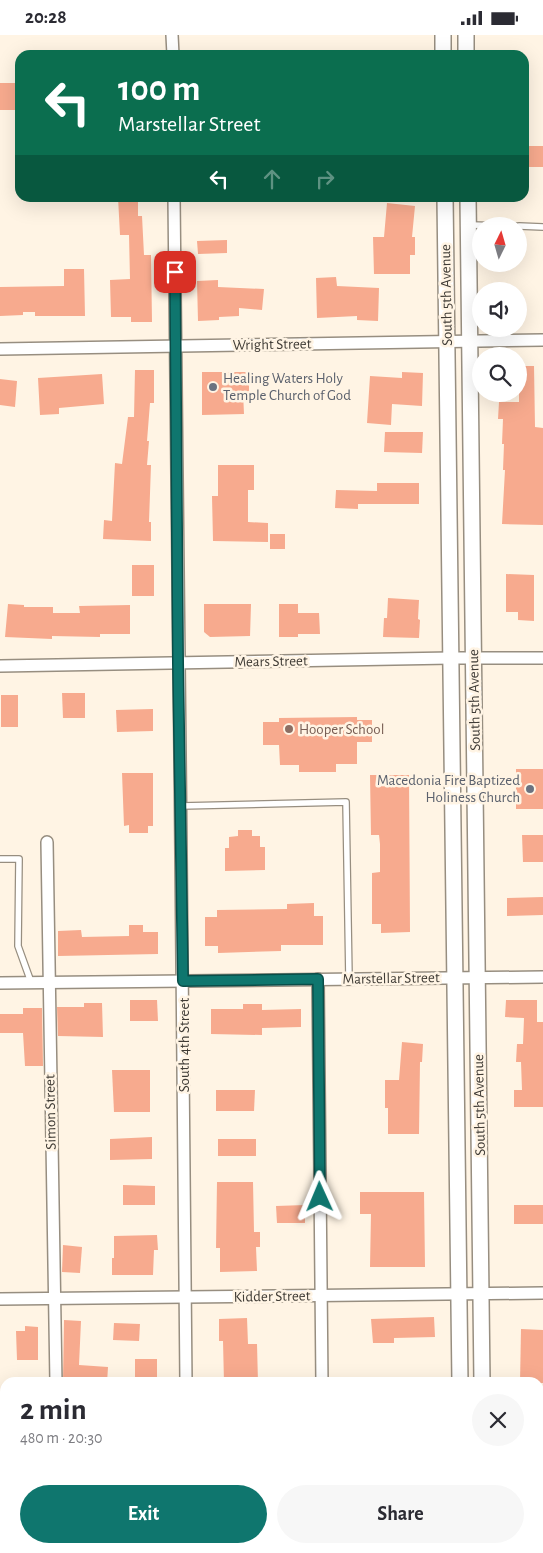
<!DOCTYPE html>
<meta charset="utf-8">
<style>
:root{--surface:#fff;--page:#f7f7f7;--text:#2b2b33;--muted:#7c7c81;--accent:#0f766e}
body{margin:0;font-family:"Alegreya Sans",sans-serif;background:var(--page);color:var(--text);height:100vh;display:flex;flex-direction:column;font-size:19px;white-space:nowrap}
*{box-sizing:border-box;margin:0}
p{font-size:16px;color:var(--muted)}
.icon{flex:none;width:28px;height:28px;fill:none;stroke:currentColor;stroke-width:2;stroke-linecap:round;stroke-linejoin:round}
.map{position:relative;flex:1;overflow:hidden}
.drawer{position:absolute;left:0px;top:1342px;width:544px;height:176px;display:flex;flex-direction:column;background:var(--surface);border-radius:15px 15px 0 0;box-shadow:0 5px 20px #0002}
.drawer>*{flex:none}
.banner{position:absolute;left:15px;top:15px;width:514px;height:152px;border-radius:15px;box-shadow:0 5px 20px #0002;background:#0b6e4f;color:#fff;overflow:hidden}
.needle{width:32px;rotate:5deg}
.fabs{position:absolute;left:472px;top:182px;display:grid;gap:10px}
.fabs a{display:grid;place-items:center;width:55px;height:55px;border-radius:50%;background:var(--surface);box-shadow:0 5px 20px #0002;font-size:25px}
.pin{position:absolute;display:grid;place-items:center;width:42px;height:42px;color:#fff;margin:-21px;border-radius:10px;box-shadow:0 2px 8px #0006}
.me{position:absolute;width:55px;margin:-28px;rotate:359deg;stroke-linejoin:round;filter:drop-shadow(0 0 4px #0008)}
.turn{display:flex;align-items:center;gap:18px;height:105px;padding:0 20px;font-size:22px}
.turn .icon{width:65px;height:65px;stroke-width:2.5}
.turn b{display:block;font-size:35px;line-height:42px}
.lanes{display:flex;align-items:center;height:48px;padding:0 20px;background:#0003;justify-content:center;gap:25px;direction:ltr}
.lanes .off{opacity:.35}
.round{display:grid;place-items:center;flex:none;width:52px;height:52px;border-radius:26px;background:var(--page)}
.headline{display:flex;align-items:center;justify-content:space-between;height:85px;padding:0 20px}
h1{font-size:30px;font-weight:600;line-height:38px}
.cta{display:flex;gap:10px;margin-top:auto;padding:10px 20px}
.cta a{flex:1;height:58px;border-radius:30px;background:var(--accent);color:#fff;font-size:20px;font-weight:600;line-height:58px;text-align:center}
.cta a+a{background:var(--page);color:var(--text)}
.status{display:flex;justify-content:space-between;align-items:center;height:35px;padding:0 25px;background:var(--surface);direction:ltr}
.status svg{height:14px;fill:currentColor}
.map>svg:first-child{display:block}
.building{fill:#f7aa8e}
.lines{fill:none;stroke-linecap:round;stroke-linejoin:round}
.service-casing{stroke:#978e80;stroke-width:8}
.minor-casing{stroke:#978e80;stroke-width:14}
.tertiary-casing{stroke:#978e80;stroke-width:18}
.service{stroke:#fff;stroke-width:5.5}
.minor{stroke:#fff;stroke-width:11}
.tertiary{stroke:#fff;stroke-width:15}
.rail{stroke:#56524a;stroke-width:4;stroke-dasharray:8 4;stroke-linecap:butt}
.route-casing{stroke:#0a4d48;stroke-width:12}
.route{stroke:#0f766e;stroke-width:9}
.worship-dot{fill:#6b7280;stroke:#fff4e4;stroke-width:2}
.education-dot{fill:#8d6e63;stroke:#fff4e4;stroke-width:2}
.labels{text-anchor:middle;stroke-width:5;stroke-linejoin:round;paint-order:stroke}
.street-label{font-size:15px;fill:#403c36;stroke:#fff4e4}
.worship-label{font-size:15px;fill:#5b616d;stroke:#fff4e4;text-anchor:start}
.education-label{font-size:15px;fill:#785e54;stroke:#fff4e4;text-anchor:start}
</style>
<div class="status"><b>20:28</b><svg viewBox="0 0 49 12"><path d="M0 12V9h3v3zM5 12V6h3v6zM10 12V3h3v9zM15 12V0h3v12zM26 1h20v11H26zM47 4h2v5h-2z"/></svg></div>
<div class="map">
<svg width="543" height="1518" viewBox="0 0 543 1518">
<rect width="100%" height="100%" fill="#fff4e4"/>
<g class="building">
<rect x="0" y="48" width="20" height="27"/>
<rect x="524" y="111" width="19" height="21"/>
<polygon points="118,162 138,162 138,181 142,181 144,220 151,220 152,287 131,287 131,282 111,282 110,245 130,244 129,200 120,200"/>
<polygon points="387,168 415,171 412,202 415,202 415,220 410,220 410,239 374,239 373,202 384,202"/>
<polygon points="227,205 227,218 198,219 197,206"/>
<polygon points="64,234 84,234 85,281 35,281 35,277 23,277 23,280 0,281 0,252 64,251"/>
<polygon points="336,242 337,251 379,253 378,286 357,285 357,281 317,283 316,243"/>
<polygon points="218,245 218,252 264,254 262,275 239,273 239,281 219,282 219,285 198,286 197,246"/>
<polygon points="519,331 534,331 535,392 543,393 543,490 502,489 505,435 503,435 504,409 502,409 503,384 498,384 499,367 519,367"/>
<polygon points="135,335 154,335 154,368 150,368 147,406 149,406 147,430 151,430 149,487 151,487 151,506 103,504 104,485 112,486 115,428 122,429 128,382 134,382"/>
<polygon points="202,337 249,337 249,357 243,357 244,379 202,380"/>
<polygon points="402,337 423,338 422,371 392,369 391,390 367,388 370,341 402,343"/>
<polygon points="102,339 104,369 59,373 59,379 40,380 38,343"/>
<polygon points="0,344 17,346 15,372 0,370"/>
<polygon points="385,397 423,397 422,418 384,417"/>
<polygon points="218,430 254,430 254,455 248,455 248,487 268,488 268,507 213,506 212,461 218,461"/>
<polygon points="377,448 419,448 419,469 358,469 358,474 335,473 336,455 377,456"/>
<rect x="270" y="499" width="15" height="15"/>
<rect x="132" y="530" width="22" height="31"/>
<polygon points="506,539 534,540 534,586 518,585 518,577 506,577"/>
<polygon points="388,563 419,565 418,584 420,585 419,603 383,602 384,583 387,583"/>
<polygon points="8,569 24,570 24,572 53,572 53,578 80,578 79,571 130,570 130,599 100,599 100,602 52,601 52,604 5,602"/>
<polygon points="204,569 251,569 250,601 210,602 204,597"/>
<polygon points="279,569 298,569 298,578 319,578 320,599 298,599 298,602 279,602"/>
<polygon points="62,658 85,658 85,683 63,683"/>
<rect x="1" y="660" width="17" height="32"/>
<polygon points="153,674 153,696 117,697 116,675"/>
<polygon points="357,682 357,685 372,685 372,707 357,707 357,729 336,729 336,737 299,737 299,730 280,730 279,710 263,710 263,687 279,687 279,683"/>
<rect x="516" y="734" width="27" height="40"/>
<polygon points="122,738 153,738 153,791 148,791 148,798 129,798 129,790 124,791"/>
<polygon points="370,740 409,740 410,897 381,898 381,889 372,889 372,838 380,837 380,809 379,800 371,800"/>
<polygon points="238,795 252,795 252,801 260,801 260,812 265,812 265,835 225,836 225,813 229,813 229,802 238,801"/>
<polygon points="522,800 543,800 543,827 523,827"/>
<polygon points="543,862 543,880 507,881 507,863"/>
<polygon points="314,868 314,881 323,881 323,910 281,910 281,916 218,918 218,911 205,911 205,882 217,882 217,875 287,874 287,869"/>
<polygon points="129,890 143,890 143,897 158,897 158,919 58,921 58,896 81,895 82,902 129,901"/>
<polygon points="130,965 157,965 158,986 130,986"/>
<polygon points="506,965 537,965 537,987 543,987 543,1072 514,1072 514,1055 522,1055 521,1027 516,1027 517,1009 523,1009 524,983 505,982"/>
<polygon points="84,968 102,968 103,1002 58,1001 57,972 84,972"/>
<polygon points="243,969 262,969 262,975 301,974 301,992 262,993 262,1000 211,999 211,974 243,974"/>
<polygon points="23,973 42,973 43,1031 25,1031 23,998 0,998 0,979 23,979"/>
<polygon points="402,1007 423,1009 422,1027 420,1027 419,1099 388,1099 388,1073 385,1073 385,1045 399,1045"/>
<polygon points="112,1035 150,1035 150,1077 114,1077"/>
<polygon points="216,1055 255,1055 254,1076 216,1076"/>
<polygon points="152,1102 152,1124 110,1125 110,1104"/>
<rect x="218" y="1104" width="38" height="17"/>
<polygon points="217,1147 253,1147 254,1197 260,1197 260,1212 256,1212 257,1236 220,1237 220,1213 216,1213"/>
<polygon points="123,1150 155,1151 155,1170 123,1170"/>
<polygon points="360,1157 424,1157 425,1232 370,1232 371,1179 360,1179"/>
<polygon points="305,1170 305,1188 277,1188 276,1171"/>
<rect x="514" y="1170" width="29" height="19"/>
<polygon points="157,1200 158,1215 154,1215 153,1240 112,1240 112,1223 114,1223 114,1201"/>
<polygon points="63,1210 82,1212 80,1238 62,1237"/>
<polygon points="434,1282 435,1302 394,1303 394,1308 373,1308 371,1284"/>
<polygon points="247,1283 248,1309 257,1309 258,1348 224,1348 223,1306 219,1306 219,1284"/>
<polygon points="64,1285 81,1286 79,1330 108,1332 107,1348 63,1347"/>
<polygon points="114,1288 140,1289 139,1306 113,1305"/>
<polygon points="25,1291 38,1292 38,1325 17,1325 16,1296 25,1296"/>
<polygon points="521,1294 543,1295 543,1348 520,1348"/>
<rect x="135" y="1324" width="22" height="20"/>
</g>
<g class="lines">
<defs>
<g id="service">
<polyline points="470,190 515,191"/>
<polyline points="519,191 543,192"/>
<polyline points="181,771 346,767 349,944"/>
<polyline points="0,824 19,824 18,911 31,947"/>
<polyline points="539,1368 543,1367"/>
</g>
<g id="minor">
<polyline points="172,0 173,20"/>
<path d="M174,162C178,558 183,952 186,1348"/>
<polyline points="0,314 543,305"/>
<polyline points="0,631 451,623 543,623"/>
<polyline points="47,807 56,1348"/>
<polyline points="318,944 322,1348"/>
<polyline points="0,948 543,942"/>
<polyline points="0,1264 543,1258"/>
<polyline points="188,1514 188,1518"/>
<polyline points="323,1514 323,1518"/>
</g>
<g id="tertiary">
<polyline points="443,0 443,20"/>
<polyline points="466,0 466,20"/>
<polyline points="445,162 460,1348"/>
<polyline points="468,162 482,1348"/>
<polyline points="462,1514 462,1518"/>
<polyline points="484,1514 484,1518"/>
</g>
</defs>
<use href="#service" class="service-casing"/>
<use href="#minor" class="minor-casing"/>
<use href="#tertiary" class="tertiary-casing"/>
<use href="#service" class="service"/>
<use href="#minor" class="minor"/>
<use href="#tertiary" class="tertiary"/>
<g class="rail">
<polyline points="0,1463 5,1465"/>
<polyline points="126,1514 138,1518"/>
</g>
</g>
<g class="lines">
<defs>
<polyline id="route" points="175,237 178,628 183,946 318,944 320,1162"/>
</defs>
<use href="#route" class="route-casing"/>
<use href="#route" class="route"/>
</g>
<g class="worship-dot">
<circle cx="213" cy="352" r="5"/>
<circle cx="530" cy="754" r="5"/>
</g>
<circle class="education-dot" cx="289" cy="694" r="5"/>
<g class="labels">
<g class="street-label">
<text transform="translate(446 260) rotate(-91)" y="5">South 5th Avenue</text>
<text transform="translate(272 309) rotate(-1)" y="5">Wright Street</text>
<text transform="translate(271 626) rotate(-1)" y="5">Mears Street</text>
<text transform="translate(474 665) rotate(-91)" y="5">South 5th Avenue</text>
<text transform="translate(391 943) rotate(-1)" y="5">Marstellar Street</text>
<text transform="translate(184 1010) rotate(-90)" y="5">South 4th Street</text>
<text transform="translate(479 1070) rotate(-91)" y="5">South 5th Avenue</text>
<text transform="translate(50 1077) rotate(-91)" y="5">Simon Street</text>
<text transform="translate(272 1261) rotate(-1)" y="5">Kidder Street</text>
</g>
<g class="worship-label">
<text x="223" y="348">Healing Waters Holy<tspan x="223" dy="17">Temple Church of God</tspan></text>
<text x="520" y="750" text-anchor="end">Macedonia Fire Baptized<tspan x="520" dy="17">Holiness Church</tspan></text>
</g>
<g class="education-label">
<text x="299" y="699">Hooper School</text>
</g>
</g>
</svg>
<div class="fabs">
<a><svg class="needle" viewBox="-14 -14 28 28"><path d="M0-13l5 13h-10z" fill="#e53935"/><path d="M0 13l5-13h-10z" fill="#7c7c81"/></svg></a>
<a><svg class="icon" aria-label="sound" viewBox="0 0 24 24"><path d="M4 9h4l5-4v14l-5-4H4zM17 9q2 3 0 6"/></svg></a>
<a><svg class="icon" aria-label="search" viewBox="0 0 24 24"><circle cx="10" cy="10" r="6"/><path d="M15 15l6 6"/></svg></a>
</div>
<div class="pin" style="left:175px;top:237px;background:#d93025"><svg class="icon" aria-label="arrive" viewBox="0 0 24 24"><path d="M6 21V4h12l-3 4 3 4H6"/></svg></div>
<svg class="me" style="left:320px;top:1162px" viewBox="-20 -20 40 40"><path d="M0-17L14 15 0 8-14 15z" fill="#0f766e" stroke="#fff" stroke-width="4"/></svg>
<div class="banner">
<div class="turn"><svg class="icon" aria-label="left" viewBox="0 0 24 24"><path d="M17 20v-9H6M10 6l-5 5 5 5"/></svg><div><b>100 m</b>Marstellar Street</div></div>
<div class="lanes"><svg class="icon" aria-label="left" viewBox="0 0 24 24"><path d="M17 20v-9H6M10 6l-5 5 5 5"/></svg><svg class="icon off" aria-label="ahead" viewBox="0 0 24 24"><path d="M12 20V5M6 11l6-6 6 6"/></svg><svg class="icon off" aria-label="right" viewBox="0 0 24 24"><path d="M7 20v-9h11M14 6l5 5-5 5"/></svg></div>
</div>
<section class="drawer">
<div class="headline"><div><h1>2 min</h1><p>480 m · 20:30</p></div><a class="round"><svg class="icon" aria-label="close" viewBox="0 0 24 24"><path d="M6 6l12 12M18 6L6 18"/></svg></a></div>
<div class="cta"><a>Exit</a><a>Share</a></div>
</section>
</div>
